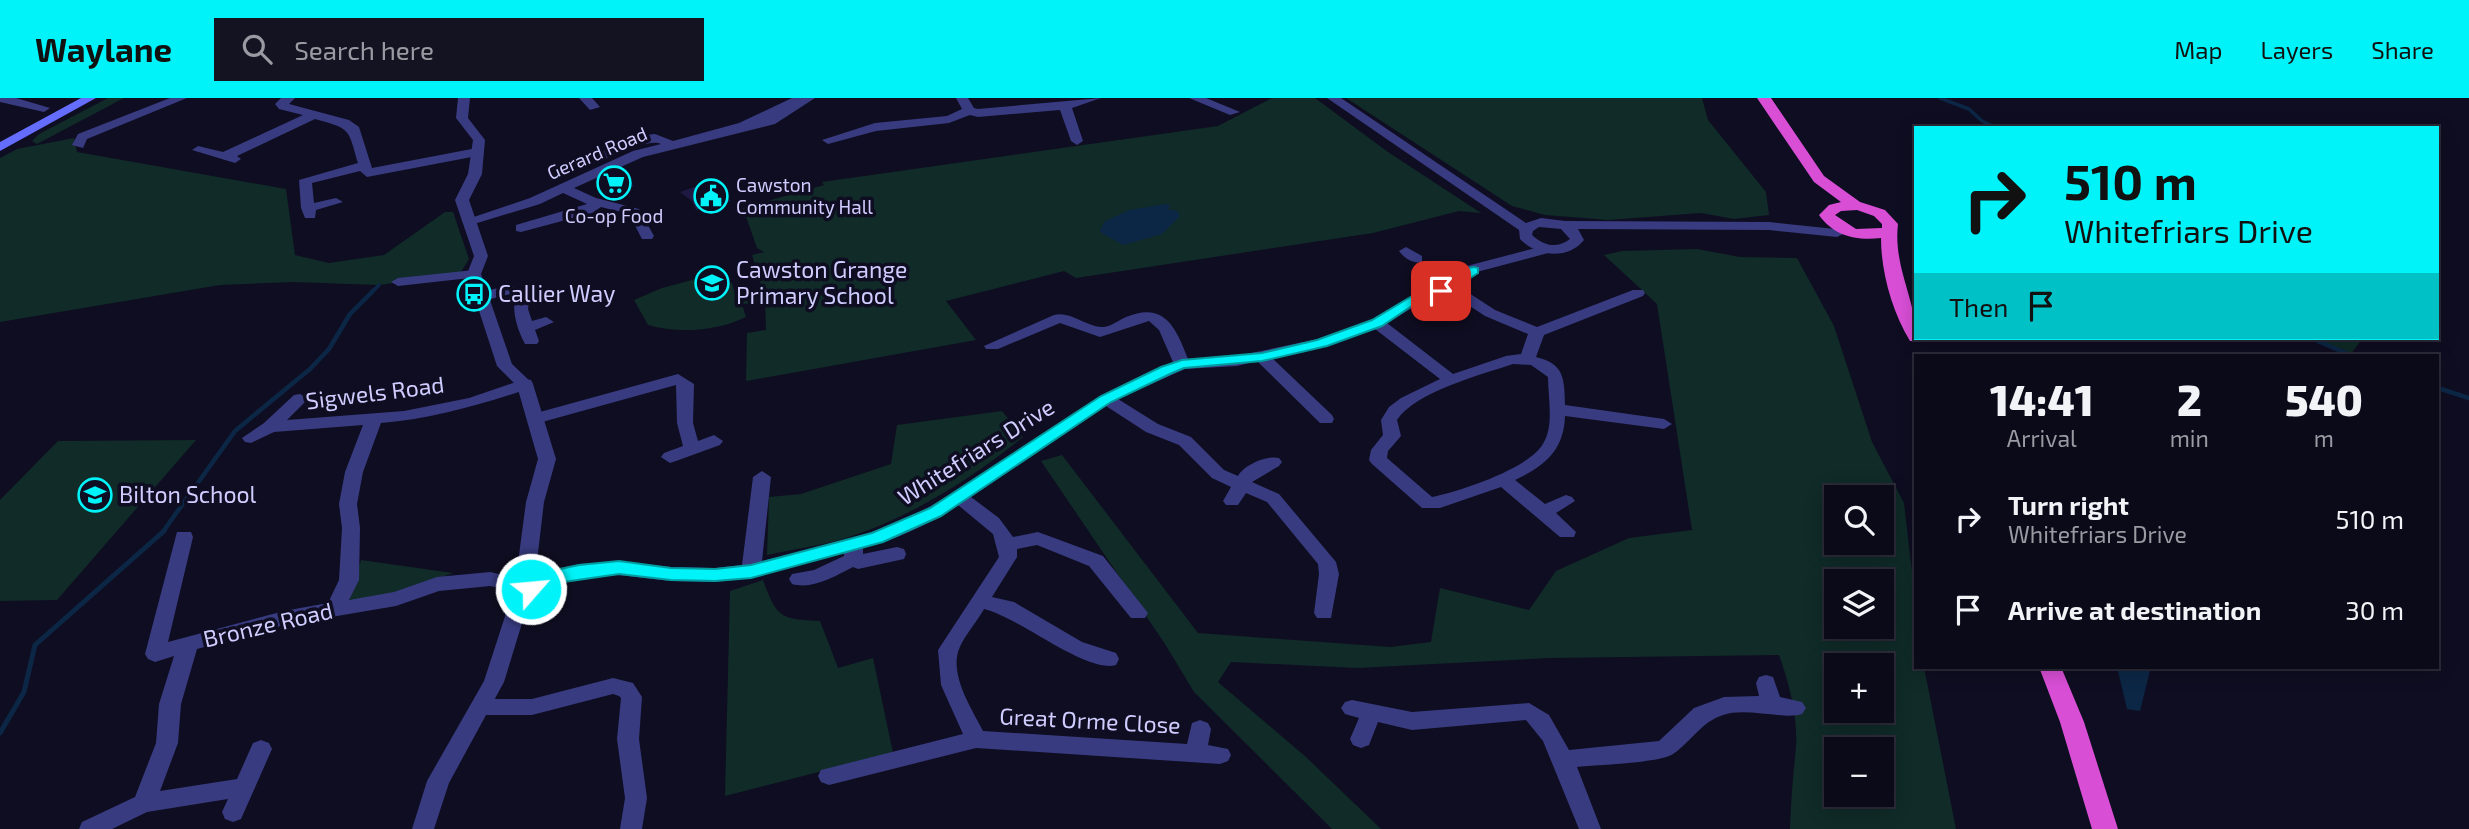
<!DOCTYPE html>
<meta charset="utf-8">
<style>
:root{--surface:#0b0a19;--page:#141322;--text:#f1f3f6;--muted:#9a9aa2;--line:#2b2b38;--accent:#00f3f8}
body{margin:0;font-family:"Exo 2",sans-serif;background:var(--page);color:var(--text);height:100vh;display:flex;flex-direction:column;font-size:26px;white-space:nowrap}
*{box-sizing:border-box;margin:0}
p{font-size:23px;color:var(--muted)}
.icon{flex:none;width:38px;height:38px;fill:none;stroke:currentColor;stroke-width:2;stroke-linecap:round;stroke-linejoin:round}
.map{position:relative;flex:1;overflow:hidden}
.side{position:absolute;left:1914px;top:256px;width:525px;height:315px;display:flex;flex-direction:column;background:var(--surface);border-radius:0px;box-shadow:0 4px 18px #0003,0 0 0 2px var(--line)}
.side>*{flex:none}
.banner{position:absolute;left:1914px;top:28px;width:525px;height:214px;border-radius:0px;box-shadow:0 4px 18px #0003,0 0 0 2px var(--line);background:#00f3f8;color:#111;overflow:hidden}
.tools{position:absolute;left:1824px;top:387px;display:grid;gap:14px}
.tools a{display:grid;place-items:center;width:70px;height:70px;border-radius:0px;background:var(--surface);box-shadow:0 4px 18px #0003,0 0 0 2px var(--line);font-size:35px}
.pin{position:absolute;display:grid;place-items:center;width:60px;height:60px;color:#fff;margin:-30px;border-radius:14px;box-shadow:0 4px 10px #0006}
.me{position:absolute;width:77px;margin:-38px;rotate:63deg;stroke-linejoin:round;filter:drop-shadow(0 0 5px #0008)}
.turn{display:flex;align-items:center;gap:24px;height:147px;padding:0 35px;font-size:32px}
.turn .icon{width:91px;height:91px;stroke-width:2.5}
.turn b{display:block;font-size:49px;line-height:60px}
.then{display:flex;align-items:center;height:66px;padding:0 35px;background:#0003;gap:14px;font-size:26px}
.eta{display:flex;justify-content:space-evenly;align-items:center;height:119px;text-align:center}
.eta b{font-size:42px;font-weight:800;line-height:49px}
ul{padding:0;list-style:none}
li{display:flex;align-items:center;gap:21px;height:91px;padding:0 35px}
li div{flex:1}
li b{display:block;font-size:26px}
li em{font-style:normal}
header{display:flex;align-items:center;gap:42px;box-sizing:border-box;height:98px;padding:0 35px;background:var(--accent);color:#111}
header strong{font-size:33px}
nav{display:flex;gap:38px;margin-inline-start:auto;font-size:24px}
.search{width:490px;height:63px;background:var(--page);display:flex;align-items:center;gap:18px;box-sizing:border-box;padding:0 24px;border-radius:0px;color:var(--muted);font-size:26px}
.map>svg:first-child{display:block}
.green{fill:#102b28;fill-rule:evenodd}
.water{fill:#0c2746}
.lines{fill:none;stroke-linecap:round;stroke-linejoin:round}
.stream-far2{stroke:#0c2746;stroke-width:3.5}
.stream-far1{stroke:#0c2746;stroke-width:4.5}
.stream{stroke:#0c2746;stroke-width:5}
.building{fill:#1e1942}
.minor{fill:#383b80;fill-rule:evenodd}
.tertiary{fill:#383b80;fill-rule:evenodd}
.secondary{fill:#656dff;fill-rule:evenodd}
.trunk{fill:#d84fd6;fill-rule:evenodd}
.route{fill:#00f3f8;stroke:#009ea1;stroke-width:2}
.labels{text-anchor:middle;stroke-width:7;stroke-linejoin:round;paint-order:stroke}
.far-street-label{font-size:19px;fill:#cfcdff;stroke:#0f0d21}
.far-poi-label{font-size:19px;fill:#cfcdff;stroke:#0f0d21;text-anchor:start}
.poi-label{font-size:23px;fill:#cfcdff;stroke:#0f0d21;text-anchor:start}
.street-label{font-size:23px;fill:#cfcdff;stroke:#0f0d21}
</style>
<header>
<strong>Waylane</strong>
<div class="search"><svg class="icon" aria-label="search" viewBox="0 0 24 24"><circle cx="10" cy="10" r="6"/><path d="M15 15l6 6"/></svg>Search here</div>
<nav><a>Map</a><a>Layers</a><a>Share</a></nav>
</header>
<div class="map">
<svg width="2469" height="731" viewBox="0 0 2469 731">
<rect width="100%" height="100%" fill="#0f0d21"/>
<g class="green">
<polygon points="108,0 124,0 37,46 32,43 39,36"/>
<path d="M1272,0H1315L1388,54L1481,115L1459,113L1373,135L1076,180L1064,173L946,203L976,242L746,283L747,235L766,232L765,205L742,206L746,219C718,233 678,236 648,227L634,202L662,190L722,174L725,186L732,185L735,196H740L741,199L763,195L752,157L764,154L757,150L743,110L824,87L822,84L1218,28Z"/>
<polygon points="1346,0 1702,0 1708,22 1766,94 1769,117 1734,121 1701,115 1608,122 1545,117 1512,108"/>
<polygon points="74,40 77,54 286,91 295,157 329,165 384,157 445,114 453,114 469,161 461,174 464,175 379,187 293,184 220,187 0,224 0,60 17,51"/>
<path d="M1697,151L1740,159L1797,160L1834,228L1872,344L1904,405L1916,507V569H1924L1956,731H1790C1791,703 1793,677 1796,649C1798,619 1789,585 1779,557L1549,560L1357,570L1231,564L1218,584L1306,659L1381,731H1332L1194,594L1165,546L1041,363L1062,357L1198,535L1390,549L1431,544L1440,490L1529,512L1556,473L1629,440L1692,432L1657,206L1604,157L1622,153ZM1836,399H1881V444H1836ZM1836,483H1881V528H1836ZM1836,567H1881V612H1836ZM1836,651H1881V696H1836Z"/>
<polygon points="2311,240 2363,240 2350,257"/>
<path d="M1002,313L1023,339C972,381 909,420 846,440C821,448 793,451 767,457L769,399L801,396L891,366L897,327Z"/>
<polygon points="196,342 57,502 0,503 0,402 58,343"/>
<polygon points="361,462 453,475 405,493 356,504 349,501"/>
<path d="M763,482C777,520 780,521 820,523L838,570L873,560L893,655L725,698L730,493Z"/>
</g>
<g class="water">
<polygon points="1166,106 1171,108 1167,111 1177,113 1180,118 1162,136 1123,147 1100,134 1104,124 1129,112"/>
<polygon points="2117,569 2151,569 2140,613 2127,611"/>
</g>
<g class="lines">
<g class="stream-far2">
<polyline points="1940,0 1969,11 1982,23 1997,30"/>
<polyline points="371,195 379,187"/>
</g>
<g class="stream-far1">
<polyline points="2311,240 2350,257"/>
<polyline points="2438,290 2469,300"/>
<polyline points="162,435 235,333 310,271 329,251 350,216 373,193"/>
</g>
<polyline class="stream" points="0,635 24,594 35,547 164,433"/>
</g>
<g class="building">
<polygon points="619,74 634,88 609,97 595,83"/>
<polygon points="706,85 731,103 696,112 692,103 680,94"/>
</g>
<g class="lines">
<g class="minor">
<polygon points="0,0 16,0 50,10 44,14 0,4"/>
<polygon points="170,0 187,0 87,41 83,50 72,47 78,36"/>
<path d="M281,0H295L289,6L349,22L359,29L372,70L477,50L483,54L477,58L367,79L360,73L312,85L314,105L336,100L343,104L316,112L315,120H305L301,110L299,82L358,65C348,30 351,31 315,21L237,58L241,61L235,65L192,52L198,48L223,54L303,17L279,11L275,6Z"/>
<polygon points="579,0 592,0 600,9 590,12"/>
<path d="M792,0H815L775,26L643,59L574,90L596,100L639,111L654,138L652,141H642L629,116L601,109L592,115L521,134L516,133V127L587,106L563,95L540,106L474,126H464L462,123L530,100L633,53L661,46C646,39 599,66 579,71L572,67L638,38L655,36L673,43L739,25Z"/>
<polygon points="956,0 968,0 974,10 978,11 1101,0 1072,10 1083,43 1077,47 1071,43 1060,12 978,19 970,17 949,25 876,33 828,46 822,42 875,25 947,18 962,11"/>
<polygon points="1189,0 1206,0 1240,14 1230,17"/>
<path d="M1547,147L1552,148V154L1454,180L1427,201L1387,225L1453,276L1506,258L1521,256L1528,236L1485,218L1459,201L1456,198L1459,195H1469L1495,212L1537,229L1633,192H1643L1645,195L1643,198L1544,237L1536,259C1565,266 1564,281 1565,307L1664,321L1672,326L1664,331L1565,318C1564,352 1545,368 1515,382L1545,406L1566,397L1572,399L1575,403L1556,415L1576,434L1574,439H1560L1501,389L1440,410H1422L1372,366L1369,362L1371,352L1383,337L1381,322L1389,309L1401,300L1440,281L1375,231L1328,248L1272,260L1332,317L1334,321L1332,325H1320L1257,263L1237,268L1185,271L1118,301L1158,326L1191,339L1224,372L1238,378C1244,367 1267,357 1279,360L1282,364L1279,368L1252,384L1279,396L1336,464L1339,476L1331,520H1317L1314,515L1319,476L1318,466L1267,404L1246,395L1238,407H1226L1223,403L1231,389L1212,380L1179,347L1146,334L1106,308L971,399L999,420L1013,439L1038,434L1103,458L1148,515L1145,520H1131L1089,468L1037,447L1017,451V459L992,499L1014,504L1082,544L1116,555L1119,561L1116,567C1086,576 1019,519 984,511C977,524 962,540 958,554C951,580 972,611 983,633L1187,646L1192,625L1200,622L1208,625L1211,631L1208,647L1228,651L1231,657L1228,663L1220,666L976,650L829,687L821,684L818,678L821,672L963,636L941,587L938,552L999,459L993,436L958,407C929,426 896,442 863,450V456L897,449L904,451L906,456L904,461L858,471L853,469C835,478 813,492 792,486L789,481L792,476L814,472L844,458V455L751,480L715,484L671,483L619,477L579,480L538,489L531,487L528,482L531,477L579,466L619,463L671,469L715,470L742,467L753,379L762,373L771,379L762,463C818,449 878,438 929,409C1013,362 1082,300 1173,264L1159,232L1149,223L1100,239L1060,225L998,251H986L984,248L1054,217C1070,213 1085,228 1101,229C1109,230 1119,222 1126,219C1165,203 1176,230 1188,261L1237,258L1318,241L1372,222L1417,195L1444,174ZM1513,266L1531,267L1548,279C1548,299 1554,326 1544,344C1532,370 1458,394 1432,399L1387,360L1388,353L1401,338L1397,322C1415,294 1483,276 1513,266Z"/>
<path d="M1406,149L1422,158V164C1413,166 1404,160 1399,153Z"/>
<polygon points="474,172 479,173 479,179 398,188 391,184 398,180"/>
<path d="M510,187L530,195L528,211L532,223L546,219L554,224L535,232L539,243L537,246H525C517,231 512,215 515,197L510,196L483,203L475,198L478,195Z"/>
<polygon points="678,276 694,286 693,325 698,343 714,337 723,343 720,347 676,363 670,365 661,359 664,355 683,348 677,325 676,287 535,326 527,321 529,317"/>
<path d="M525,281L531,282L533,286L531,290C482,306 433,321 381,325L363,374L357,406L360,430L359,482L349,502L394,494L437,479L490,474L517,480L520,485L517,490L510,492L490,488L439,493L396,508L284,527L197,551L181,606L178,645L160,693L237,681L253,645L261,642L269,645L272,651L241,721L233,724L225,721L222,714L228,701L147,714L112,731H79L82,724L135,699L156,645L159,606L174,558L155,564L148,561L145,556L177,434H191L193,439L168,544L284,513L328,505L339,482L342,430L339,406L345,374L363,327L274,334L251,345L245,344L242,340L264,325L294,297L300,296L308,301L287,322L404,313L469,300Z"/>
<path d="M1766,577L1773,579L1780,599L1802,604L1806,610L1802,616C1784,622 1746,609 1723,617C1701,624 1691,644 1673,656C1660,665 1596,667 1577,669L1601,731H1579L1543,643L1526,622L1412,632L1378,624L1369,647L1361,650L1353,647L1350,641L1359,620L1345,616L1341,610L1345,604L1352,602L1412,614L1529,605L1549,617L1569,652L1659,643L1694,610L1724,599L1759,598L1756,585L1759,579Z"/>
<polygon points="613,580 633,585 642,599 639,641 647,700 642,731 620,731 625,700 617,641 621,600 619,598 613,596 532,617 482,617 475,615 471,609 475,603 482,601 532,601"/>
</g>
<g class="tertiary">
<polygon points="458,0 470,0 468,20 485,42 482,76 469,102 488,158 481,176 512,266 533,286 556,361 544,404 536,472 543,474 545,488 530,499 504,584 449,685 434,731 412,731 427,683 484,583 511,500 503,498 498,488 510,474 517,472 526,404 538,361 517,288 497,268 467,176 474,158 455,102 468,76 473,42 456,20"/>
<path d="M1327,0H1341L1526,125L1541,120L1565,123L1769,124L1835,131L1844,128L1851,132L1837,139L1769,132L1578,131L1584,142C1568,162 1537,159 1520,141L1519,132ZM1539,129L1561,131L1570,141C1557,151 1544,148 1532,137L1533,133Z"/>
</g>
<polygon class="secondary" points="81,0 96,0 0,53 0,44"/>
<g class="trunk">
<path d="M1757,0H1771L1824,78L1860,104L1885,112L1898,126C1893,169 1916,200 1916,240H1924L1922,243H1910C1892,213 1881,174 1881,140C1856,143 1834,138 1819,117L1829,107L1841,104L1814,84ZM1857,112L1874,118L1882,126V130L1856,131L1835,117L1841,113Z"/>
<polygon points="2039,569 2061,569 2084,624 2118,731 2092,731 2060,624"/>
</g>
</g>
<polygon class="route" points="1474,169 1478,170 1478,175 1446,196 1434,193 1382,228 1327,248 1262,263 1184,270 1172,275 1111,304 941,418 883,444 751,480 715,483 671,482 619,476 543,487 538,496 531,498 523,491 531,477 579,467 619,463 671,470 715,471 751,467 872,435 930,410 1101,298 1161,269 1182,262 1262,255 1317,242 1372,222 1417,195 1429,183 1444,174"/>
<defs>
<symbol id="supermarket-ring" viewBox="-11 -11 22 22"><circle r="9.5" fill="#0f0d21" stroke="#00f3f8" stroke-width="1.5"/><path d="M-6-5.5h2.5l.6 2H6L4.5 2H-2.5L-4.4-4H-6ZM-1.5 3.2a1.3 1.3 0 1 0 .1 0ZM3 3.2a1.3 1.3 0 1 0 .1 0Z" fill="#00f3f8"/></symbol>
<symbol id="civic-ring" viewBox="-11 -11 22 22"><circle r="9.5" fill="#0f0d21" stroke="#00f3f8" stroke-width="1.5"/><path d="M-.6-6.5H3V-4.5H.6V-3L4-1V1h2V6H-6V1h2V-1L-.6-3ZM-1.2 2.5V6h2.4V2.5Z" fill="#00f3f8"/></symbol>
<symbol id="school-ring" viewBox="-11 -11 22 22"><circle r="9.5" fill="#0f0d21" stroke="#00f3f8" stroke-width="1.5"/><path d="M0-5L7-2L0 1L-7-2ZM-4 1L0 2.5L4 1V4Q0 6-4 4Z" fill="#00f3f8"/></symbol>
<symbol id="bus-ring" viewBox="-11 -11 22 22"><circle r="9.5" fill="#0f0d21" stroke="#00f3f8" stroke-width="1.5"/><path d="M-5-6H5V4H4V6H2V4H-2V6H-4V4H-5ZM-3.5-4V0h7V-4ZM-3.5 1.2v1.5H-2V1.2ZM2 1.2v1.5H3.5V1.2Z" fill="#00f3f8"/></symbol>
</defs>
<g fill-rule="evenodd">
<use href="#supermarket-ring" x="595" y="66" width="38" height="38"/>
<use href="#civic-ring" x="692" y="79" width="38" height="38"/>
<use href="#school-ring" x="693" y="166" width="38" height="38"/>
<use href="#bus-ring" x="455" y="177" width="38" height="38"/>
<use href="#school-ring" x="76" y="378" width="38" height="38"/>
</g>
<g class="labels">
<g class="far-street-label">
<text transform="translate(597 55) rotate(-23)" y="7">Gerard Road</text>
</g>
<g class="far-poi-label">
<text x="736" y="94">Cawston<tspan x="736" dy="22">Community Hall</tspan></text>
<text x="614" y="125" text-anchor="middle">Co-op Food</text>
</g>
<g class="poi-label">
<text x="736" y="180">Cawston Grange<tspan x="736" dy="26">Primary School</tspan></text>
<text x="498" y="204">Callier Way</text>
<text x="119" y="405">Bilton School</text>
</g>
<g class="street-label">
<text transform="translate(375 295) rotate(-7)" y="8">Sigwels Road</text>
<text transform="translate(976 354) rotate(-32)" y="8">Whitefriars Drive</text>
<text transform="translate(268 527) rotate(-13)" y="8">Bronze Road</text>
<text transform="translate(1090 623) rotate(3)" y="8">Great Orme Close</text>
</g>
</g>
</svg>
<div class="tools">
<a><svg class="icon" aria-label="search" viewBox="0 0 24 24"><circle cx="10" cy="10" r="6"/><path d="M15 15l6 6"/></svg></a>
<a><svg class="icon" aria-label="layers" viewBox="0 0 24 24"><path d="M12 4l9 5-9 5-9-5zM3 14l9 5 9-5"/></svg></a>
<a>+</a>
<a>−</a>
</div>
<div class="pin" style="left:1441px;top:193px;background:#d93025"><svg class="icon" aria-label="arrive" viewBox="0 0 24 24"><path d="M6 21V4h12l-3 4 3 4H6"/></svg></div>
<svg class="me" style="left:531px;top:491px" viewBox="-20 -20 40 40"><circle r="17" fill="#00f3f8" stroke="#fff" stroke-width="3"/><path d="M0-11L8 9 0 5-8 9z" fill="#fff"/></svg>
<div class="banner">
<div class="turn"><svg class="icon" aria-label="right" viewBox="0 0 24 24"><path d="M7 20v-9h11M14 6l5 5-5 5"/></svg><div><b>510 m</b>Whitefriars Drive</div></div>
<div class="then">Then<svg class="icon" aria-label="arrive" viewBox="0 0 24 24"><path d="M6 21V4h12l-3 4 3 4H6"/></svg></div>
</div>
<section class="side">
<div class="eta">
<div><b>14:41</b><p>Arrival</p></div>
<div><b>2</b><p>min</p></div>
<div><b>540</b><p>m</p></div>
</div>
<ul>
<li><svg class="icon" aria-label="right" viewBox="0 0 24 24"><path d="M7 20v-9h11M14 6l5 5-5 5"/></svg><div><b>Turn right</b><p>Whitefriars Drive</p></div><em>510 m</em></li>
<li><svg class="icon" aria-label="arrive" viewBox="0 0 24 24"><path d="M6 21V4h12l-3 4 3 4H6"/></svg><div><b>Arrive at destination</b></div><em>30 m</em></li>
</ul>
</section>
</div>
